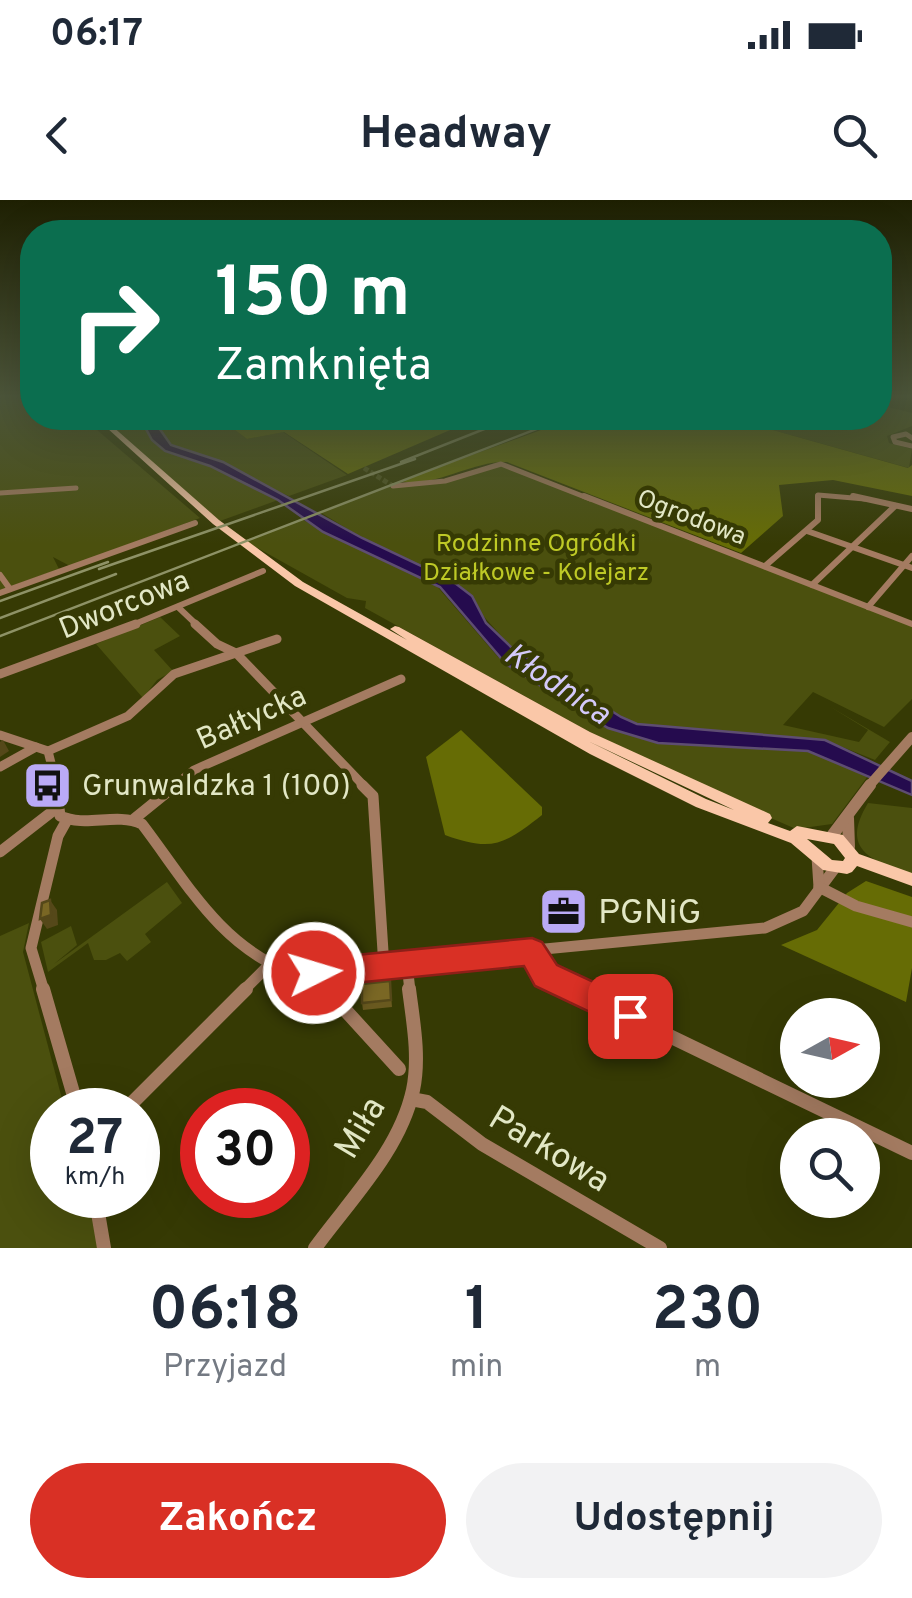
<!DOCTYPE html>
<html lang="pl">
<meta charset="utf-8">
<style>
:root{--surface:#fff;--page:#f2f2f3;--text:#1f2937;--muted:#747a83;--accent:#d93025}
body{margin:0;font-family:Overpass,sans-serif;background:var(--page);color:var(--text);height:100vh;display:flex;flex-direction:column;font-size:38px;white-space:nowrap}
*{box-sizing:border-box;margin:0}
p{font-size:32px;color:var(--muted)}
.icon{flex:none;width:55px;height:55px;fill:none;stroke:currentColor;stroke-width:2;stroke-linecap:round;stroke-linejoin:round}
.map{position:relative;height:1048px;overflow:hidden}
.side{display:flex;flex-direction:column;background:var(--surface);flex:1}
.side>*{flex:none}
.guide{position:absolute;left:20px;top:20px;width:872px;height:210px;border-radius:40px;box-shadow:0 10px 40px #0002;background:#0b6e4f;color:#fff;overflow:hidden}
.needle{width:65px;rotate:82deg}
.controls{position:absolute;left:780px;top:798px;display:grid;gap:20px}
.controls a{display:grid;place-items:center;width:100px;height:100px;border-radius:50%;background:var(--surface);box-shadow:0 10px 40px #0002;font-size:50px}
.speed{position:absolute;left:30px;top:888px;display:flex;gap:20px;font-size:50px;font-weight:700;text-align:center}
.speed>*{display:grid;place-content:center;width:130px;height:130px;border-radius:50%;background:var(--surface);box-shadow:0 10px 40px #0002;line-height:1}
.speed small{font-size:25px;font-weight:400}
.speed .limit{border:15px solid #d22;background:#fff;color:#111}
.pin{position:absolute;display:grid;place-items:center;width:85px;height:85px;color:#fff;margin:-42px;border-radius:20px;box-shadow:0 5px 15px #0006}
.me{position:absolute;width:110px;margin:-55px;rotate:85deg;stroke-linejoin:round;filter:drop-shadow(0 0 8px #0008)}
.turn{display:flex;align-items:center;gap:35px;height:210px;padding:0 30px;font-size:45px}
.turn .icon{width:130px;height:130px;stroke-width:2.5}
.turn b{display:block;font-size:70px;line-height:85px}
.eta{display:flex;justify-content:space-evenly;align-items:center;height:170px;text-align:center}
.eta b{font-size:60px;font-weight:700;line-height:70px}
.button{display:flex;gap:20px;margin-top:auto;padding:20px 30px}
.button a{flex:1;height:115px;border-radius:60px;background:var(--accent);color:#fff;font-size:40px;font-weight:700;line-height:115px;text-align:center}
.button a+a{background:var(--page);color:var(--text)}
.status{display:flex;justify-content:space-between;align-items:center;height:70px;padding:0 50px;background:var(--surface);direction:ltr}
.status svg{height:28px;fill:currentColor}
header{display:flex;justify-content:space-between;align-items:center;height:130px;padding:0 30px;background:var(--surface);font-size:45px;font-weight:700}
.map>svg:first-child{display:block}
.green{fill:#4b500e}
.forest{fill:#666c05}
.water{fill:#250b4e;stroke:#5e4d72;stroke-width:2.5}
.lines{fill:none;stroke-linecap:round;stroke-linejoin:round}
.minor-tunnel{stroke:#505421;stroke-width:5;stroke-dasharray:5 2.5;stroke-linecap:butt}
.minor-far4{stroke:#a47b61;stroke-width:5}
.minor-far3{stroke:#a47b61;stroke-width:6}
.minor-far2{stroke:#a47b61;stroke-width:9}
.minor-far1{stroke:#a47b61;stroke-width:11}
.minor{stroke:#a47b61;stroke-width:14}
.tertiary-far1{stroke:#a47b61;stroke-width:10}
.tertiary{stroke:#a47b61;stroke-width:12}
.primary{fill:#fac7a8;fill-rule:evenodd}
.rail{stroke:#8e9266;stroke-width:2.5}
.wall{fill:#69591f}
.shaded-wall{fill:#554819}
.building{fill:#7a6724;stroke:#554819;stroke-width:2.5}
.route{fill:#d93025;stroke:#8d1f18;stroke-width:2.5}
.labels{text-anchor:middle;stroke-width:9;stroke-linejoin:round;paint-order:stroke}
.far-street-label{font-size:25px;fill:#e2e7c5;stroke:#363a04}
.far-park-label{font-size:25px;fill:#bec926;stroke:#363a04}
.street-label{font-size:30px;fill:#e2e7c5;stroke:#363a04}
.poi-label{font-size:30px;fill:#e2e7c5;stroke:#363a04;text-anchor:start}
.water-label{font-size:32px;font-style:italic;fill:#d3c9fa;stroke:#363a04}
.near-poi-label{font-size:35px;fill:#e2e7c5;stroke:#363a04;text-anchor:start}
.near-street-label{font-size:35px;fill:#e2e7c5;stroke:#363a04}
</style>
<div class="status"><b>06:17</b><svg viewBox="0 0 49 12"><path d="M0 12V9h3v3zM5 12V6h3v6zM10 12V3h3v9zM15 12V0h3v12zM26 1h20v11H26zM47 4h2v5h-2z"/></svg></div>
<header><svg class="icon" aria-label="back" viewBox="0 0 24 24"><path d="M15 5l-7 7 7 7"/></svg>Headway<svg class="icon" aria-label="search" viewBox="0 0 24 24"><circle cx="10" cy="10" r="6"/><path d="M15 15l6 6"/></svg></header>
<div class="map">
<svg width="912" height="1048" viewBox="0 0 912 1048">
<rect width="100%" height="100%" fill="#363a04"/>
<g class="green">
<polygon points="0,197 32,197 32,218 83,218 200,318 70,366 53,357 59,369 0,390"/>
<polygon points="880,205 912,213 912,226 887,236 889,243 912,249 909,268 730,218 880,218"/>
<polygon points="101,218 140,218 165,251 210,265 278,300 220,321"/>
<polygon points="151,218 219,218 247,239 283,232 347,275 289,296 174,247"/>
<polygon points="494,263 506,264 912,423 912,499 884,527 813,492 783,525 859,542 868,530 829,506 890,542 875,560 825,540 636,524 621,517 512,448 451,380 362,338 320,312 395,284 450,281"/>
<polygon points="301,319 435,384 498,457 608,528 658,543 808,551 868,576 832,624 796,629 773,619 588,531 365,408 366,401 347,398 245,341"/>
<polygon points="160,417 180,436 154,450 173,471 157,480 143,498 96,444"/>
<path d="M868,603L912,608V677C872,659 839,651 868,603Z"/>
<polygon points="167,682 182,703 145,734 151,742 127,761 120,753 106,760 94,760 88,743 48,772 41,742 71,726 77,745 54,764"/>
<polygon points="29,723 23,752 65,910 52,910 52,995 90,995 99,1048 0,1048 0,736"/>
</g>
<g class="forest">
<polygon points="219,218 478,218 348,274 284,232 247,239"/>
<path d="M574,218H730L908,268L912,265V296L833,280L779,285L783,316L741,353L507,262C470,261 437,288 400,281Z"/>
<path d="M461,530L542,607V615C504,645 492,652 445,635L426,557Z"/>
<polygon points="866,681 912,697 912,768 906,802 781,745 817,730 847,693"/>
</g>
<polygon class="water" points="140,218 152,218 171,245 223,262 362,338 451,380 472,396 486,423 512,448 621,517 637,524 825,540 912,581 912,595 808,551 658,543 608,528 506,464 440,387 323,332 278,300 210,266 165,251 152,240"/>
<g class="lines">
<polyline class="minor-tunnel" points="364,268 393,286"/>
<g class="minor-far4">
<polyline points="912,238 906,234 893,237 895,242 912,246"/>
<polyline points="393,286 445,281 501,264 590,299"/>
<polyline points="0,293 76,288"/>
<polyline points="818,299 818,295 865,299"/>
</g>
<g class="minor-far3">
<polyline points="584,296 912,424"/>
<polyline points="853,296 912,309"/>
<polyline points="807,331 912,368"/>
<polyline points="765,366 818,320 818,296"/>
<polyline points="0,375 10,389"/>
<polyline points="812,385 895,306"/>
<polyline points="0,393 195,323"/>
<polyline points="178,407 198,426"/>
<polyline points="868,407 912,356"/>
<polyline points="130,426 263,371"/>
</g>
<g class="minor-far2">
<polyline points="195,424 217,444 236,453 365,587"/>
<polyline points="0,474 136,424"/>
<polyline points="0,535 48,551 57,587"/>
<polyline points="48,551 128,516 174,474 277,439"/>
<polyline points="0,567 36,547"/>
<polyline points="173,587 194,570 401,479"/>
</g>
<g class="minor-far1">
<path d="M56,585L60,616C87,628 115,612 142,624C187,683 220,746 292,773L765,728L803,711L835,668"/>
<polyline points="362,585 373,596 384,767"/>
<polyline points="134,619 176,585"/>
<polyline points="0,652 58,607"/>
<polyline points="817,657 819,687"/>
<polyline points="819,687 856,706 912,722"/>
<polyline points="532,752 546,776 577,791"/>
<polyline points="407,764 410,791"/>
<polyline points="319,773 328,791"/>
<polyline points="44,791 31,748 58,636 67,620"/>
<polyline points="243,791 268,766"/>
</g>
<g class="minor">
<polyline points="43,789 78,910"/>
<polyline points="326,789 399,869"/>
<polyline points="572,789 912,953"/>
<polyline points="411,899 427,902 482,944 660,1048"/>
<polyline points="125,910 246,789"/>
<polyline points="95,995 104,1048"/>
<path d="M315,1048C350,1000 400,950 413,890C420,857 413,821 409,789"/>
</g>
<polyline class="tertiary-far1" points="868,587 912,537"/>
<g class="tertiary">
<polyline points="848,618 849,647"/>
<polyline points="831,637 870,585"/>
</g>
<path class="primary" d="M96,218H103L219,320L303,382L407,440L390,429L395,426L399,427L590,532L770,614L772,618L768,623L790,631L797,626L843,635L859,654L912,673V686L857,666L852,672L847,674L823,670L791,643L696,607L590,554L295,386L213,324ZM588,541L734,610L706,599ZM807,639L834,644L845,658L843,661L832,660Z"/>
<g class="rail">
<polyline points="401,262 512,218"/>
<polyline points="99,369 415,259"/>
<polyline points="0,401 108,362"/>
<polyline points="0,418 116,374"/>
<polyline points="0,436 565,218"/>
</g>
</g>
<polygon class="wall" points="390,781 392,807 363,810 362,803"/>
<g class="shaded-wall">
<polygon points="3,540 9,551 0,557 0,542"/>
<polygon points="50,700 57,710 58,725 47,729 40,719"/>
</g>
<g class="building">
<polygon points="50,700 51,715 40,719 42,703"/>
<polygon points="390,781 391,800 362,803 362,784"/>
</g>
<linearGradient id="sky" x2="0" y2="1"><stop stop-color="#1e2002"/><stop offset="0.57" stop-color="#4c553a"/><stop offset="1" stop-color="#4c553a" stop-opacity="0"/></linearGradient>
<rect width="912" height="344" fill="url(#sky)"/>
<polygon class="route" points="532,738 542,742 557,765 641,804 646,816 641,827 630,831 535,786 524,766 314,787 303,783 299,773 303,763 314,759"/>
<defs>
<symbol id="bus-square" viewBox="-11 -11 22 22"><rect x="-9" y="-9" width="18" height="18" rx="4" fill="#baaaf6" stroke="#363a04"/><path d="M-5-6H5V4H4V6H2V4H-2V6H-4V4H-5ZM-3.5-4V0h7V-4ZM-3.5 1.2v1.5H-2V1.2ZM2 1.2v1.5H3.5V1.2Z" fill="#111"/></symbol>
<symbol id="office-square" viewBox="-11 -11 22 22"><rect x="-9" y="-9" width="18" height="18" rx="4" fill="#baaaf6" stroke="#363a04"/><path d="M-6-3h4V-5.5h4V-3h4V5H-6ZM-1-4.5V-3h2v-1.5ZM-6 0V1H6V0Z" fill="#111"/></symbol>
</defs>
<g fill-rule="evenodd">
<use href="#bus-square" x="20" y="558" width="55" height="55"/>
<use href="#office-square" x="536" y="684" width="55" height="55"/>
</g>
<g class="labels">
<g class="far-street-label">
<text transform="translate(692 316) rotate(21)" y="9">Ogrodowa</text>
</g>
<g class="far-park-label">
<text x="536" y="351">Rodzinne Ogródki<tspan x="536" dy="29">Działkowe - Kolejarz</tspan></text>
</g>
<g class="street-label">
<text transform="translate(124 404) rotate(-22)" y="10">Dworcowa</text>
<text transform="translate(251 517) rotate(-24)" y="10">Bałtycka</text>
</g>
<g class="poi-label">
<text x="82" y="595">Grunwaldzka 1 (100)</text>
</g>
<g class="water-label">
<text transform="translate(558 483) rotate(34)" y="11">Kłodnica</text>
</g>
<g class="near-poi-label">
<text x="598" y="723">PGNiG</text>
</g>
<g class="near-street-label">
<text transform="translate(359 927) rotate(-59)" y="12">Miła</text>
<text transform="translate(550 948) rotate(31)" y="12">Parkowa</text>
</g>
</g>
</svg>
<div class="controls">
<a><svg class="needle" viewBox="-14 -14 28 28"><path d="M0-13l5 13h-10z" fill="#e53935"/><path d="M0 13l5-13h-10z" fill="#747a83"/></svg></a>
<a><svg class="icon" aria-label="search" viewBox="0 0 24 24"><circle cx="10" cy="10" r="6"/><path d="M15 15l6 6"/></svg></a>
</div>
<div class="speed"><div>27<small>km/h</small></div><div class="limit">30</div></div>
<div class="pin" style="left:630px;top:816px;background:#d93025"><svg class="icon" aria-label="arrive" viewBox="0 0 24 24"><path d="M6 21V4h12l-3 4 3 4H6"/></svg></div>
<svg class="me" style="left:314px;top:773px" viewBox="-20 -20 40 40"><circle r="17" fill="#d93025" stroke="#fff" stroke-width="3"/><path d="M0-11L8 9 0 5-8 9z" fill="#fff"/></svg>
<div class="guide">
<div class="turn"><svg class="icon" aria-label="right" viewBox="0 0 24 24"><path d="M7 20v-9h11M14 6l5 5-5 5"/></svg><div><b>150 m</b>Zamknięta</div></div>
</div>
</div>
<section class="side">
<div class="eta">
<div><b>06:18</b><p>Przyjazd</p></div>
<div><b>1</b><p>min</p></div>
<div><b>230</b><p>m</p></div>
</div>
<div class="button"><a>Zakończ</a><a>Udostępnij</a></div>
</section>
